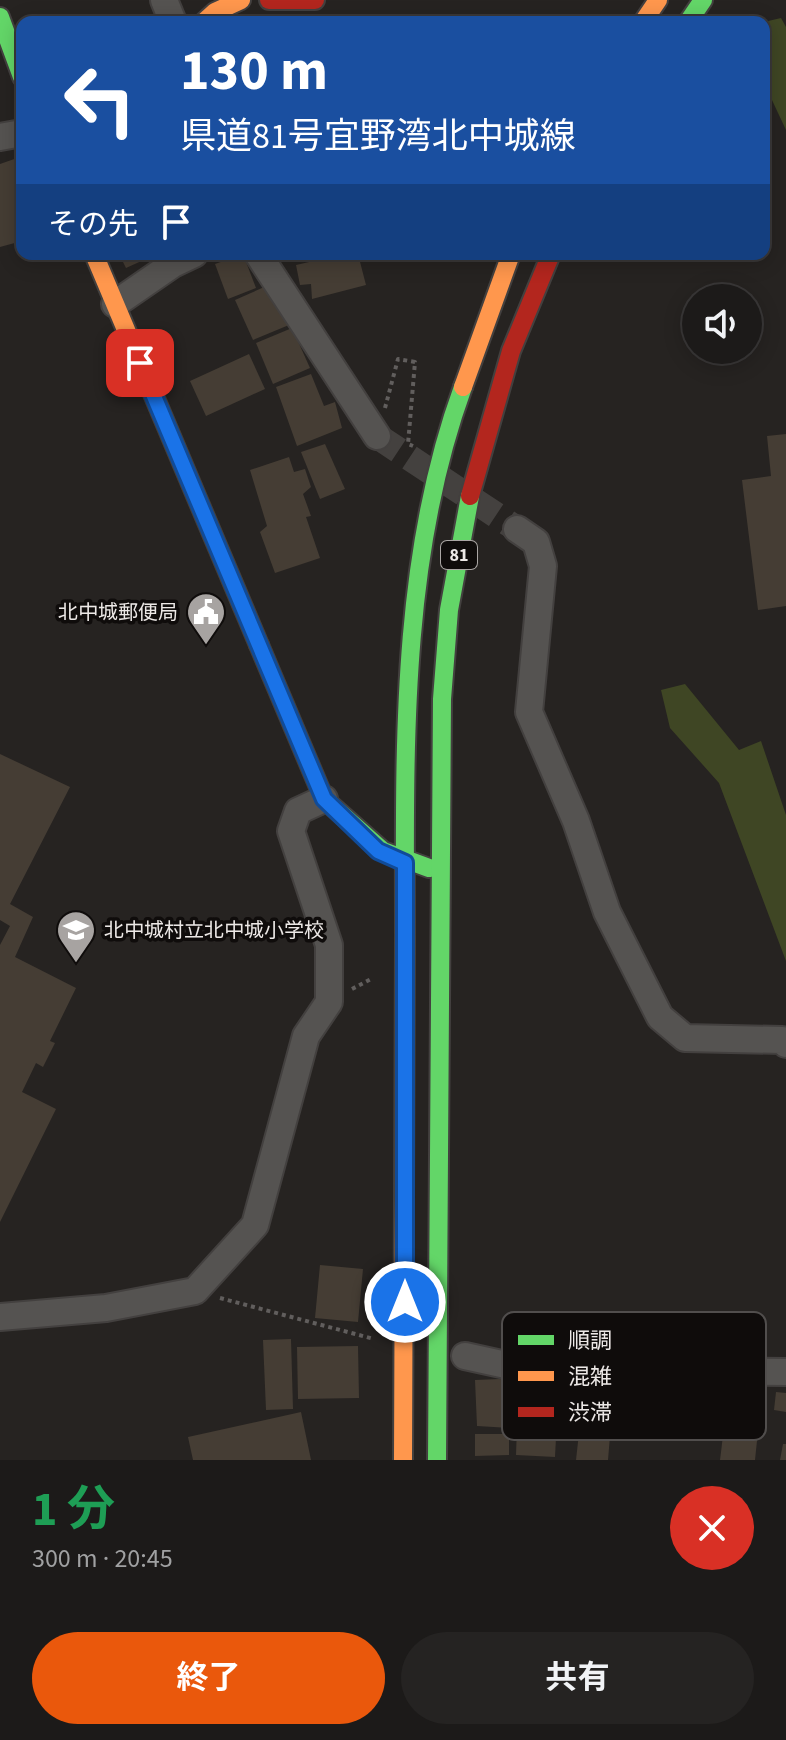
<!DOCTYPE html>
<html lang="ja">
<meta charset="utf-8">
<style>
:root{--surface:#1c1a19;--page:#252322;--text:#f1f3f6;--muted:#a0a1a2;--line:#3a3838;--accent:#ea580c}
body{margin:0;font-family:"Source Sans 3","Noto Sans JP",sans-serif;background:var(--page);color:var(--text);height:100vh;display:flex;flex-direction:column;font-size:30px;white-space:nowrap}
*{box-sizing:border-box;margin:0}
p{font-size:26px;color:var(--muted)}
.icon{flex:none;width:44px;height:44px;fill:none;stroke:currentColor;stroke-width:2;stroke-linecap:round;stroke-linejoin:round}
.map{position:relative;height:1460px;overflow:hidden}
.panel{display:flex;flex-direction:column;background:var(--surface);flex:1}
.panel>*{flex:none}
.banner{position:absolute;left:16px;top:16px;width:754px;height:244px;border-radius:16px;box-shadow:0 4px 20px #0003,0 0 0 2px var(--line);background:#1a4fa0;color:#fff;overflow:hidden}
.fabs{position:absolute;left:682px;top:284px;display:grid;gap:16px}
.fabs a{display:grid;place-items:center;width:80px;height:80px;border-radius:50%;background:var(--surface);box-shadow:0 4px 20px #0003,0 0 0 2px var(--line);font-size:40px}
.pin{position:absolute;display:grid;place-items:center;width:68px;height:68px;color:#fff;margin:-34px;border-radius:16px;box-shadow:0 4px 12px #0006}
.me{position:absolute;width:88px;margin:-44px;rotate:0deg;stroke-linejoin:round;filter:drop-shadow(0 0 6px #0008)}
.turn{display:flex;align-items:center;gap:28px;height:168px;padding:0 32px;font-size:36px}
.turn .icon{width:104px;height:104px;stroke-width:2.5}
.turn b{display:block;font-size:56px;line-height:68px}
.then{display:flex;align-items:center;height:76px;padding:0 32px;background:#0003;gap:16px;font-size:30px}
.round{display:grid;place-items:center;flex:none;width:84px;height:84px;border-radius:42px;background:var(--page)}
.summary{display:flex;align-items:center;justify-content:space-between;height:136px;padding:0 32px}
h1{font-size:48px;font-weight:700;line-height:60px;color:#1e9e55}
.action{display:flex;gap:16px;margin-top:auto;padding:16px 32px}
.action a{flex:1;height:92px;border-radius:48px;background:var(--accent);color:#fff;font-size:32px;font-weight:700;line-height:92px;text-align:center}
.action a+a{background:var(--page);color:var(--text)}
.map>svg:first-child{display:block}
.green{fill:#3f4624}
.building{fill:#453d34}
.lines{fill:none;stroke-linecap:round;stroke-linejoin:round}
.street-tunnel{stroke:#44413f;stroke-width:26;stroke-dasharray:26 13;stroke-linecap:butt}
.street-casing{stroke:#43403f;stroke-width:30}
.fast-casing{stroke:#43403f;stroke-width:22}
.slow-casing{stroke:#43403f;stroke-width:22}
.jam-casing{stroke:#43403f;stroke-width:22}
.path{stroke:#615e5d;stroke-width:4;stroke-dasharray:4 4;stroke-linecap:butt}
.street{stroke:#555351;stroke-width:26}
.fast{stroke:#63d668;stroke-width:18}
.slow{stroke:#ff974d;stroke-width:18}
.jam{stroke:#b3261e;stroke-width:18}
.route-casing{stroke:#114b97;stroke-width:20}
.route{stroke:#1a73e8;stroke-width:14}
.labels{text-anchor:middle;stroke-width:7;stroke-linejoin:round;paint-order:stroke}
.shield{fill:#0f0c0b;stroke:#aaa6a4;stroke-width:2}
.shield-label{font-size:18px;font-weight:bold;fill:#ece8e6}
.poi-label{font-size:20px;fill:#ece8e6;stroke:#0f0c0b;text-anchor:end}
.key{fill:#0f0c0b;stroke:#514e4d;stroke-width:2}
.key-label{font-size:22px;fill:#ece8e6}
</style>
<div class="map">
<svg width="786" height="1460" viewBox="0 0 786 1460">
<rect width="100%" height="100%" fill="#262321"/>
<g class="green">
<polygon points="781,18 786,27 786,130 764,83 764,22"/>
<polygon points="685,684 739,750 761,741 786,815 786,961 719,783 670,728 661,690"/>
</g>
<g class="building">
<polygon points="20,157 22,241 0,247 0,164"/>
<polygon points="119,254 157,254 126,268"/>
<polygon points="243,254 256,288 228,299 215,264"/>
<polygon points="344,254 358,254 366,285 312,299 311,284 300,285 296,265"/>
<polygon points="271,284 289,325 253,340 235,300"/>
<polygon points="292,328 310,368 273,384 256,343"/>
<polygon points="249,354 265,389 206,416 190,381"/>
<polygon points="311,374 324,406 335,402 342,428 297,446 276,387"/>
<polygon points="786,434 786,606 758,610 742,480 771,476 767,436"/>
<polygon points="325,444 345,489 320,499 301,452"/>
<polygon points="289,457 294,472 305,469 311,487 303,494 311,516 306,517 320,558 275,573 260,532 267,526 250,470"/>
<polygon points="0,754 70,787 10,904 33,917 15,957 76,988 50,1041 55,1043 43,1067 36,1063 22,1092 56,1109 0,1222 0,945 10,926 0,920"/>
<polygon points="320,1265 363,1269 358,1322 315,1318"/>
<polygon points="291,1339 293,1409 266,1410 263,1340"/>
<polygon points="358,1346 359,1398 298,1399 297,1347"/>
<polygon points="500,1379 510,1381 510,1428 477,1426 475,1380"/>
<polygon points="776,1392 786,1393 786,1412 774,1410"/>
<polygon points="518,1398 558,1399 555,1457 516,1455"/>
<polygon points="727,1403 760,1412 755,1460 720,1460"/>
<polygon points="301,1412 311,1460 193,1460 188,1437"/>
<polygon points="579,1433 610,1436 608,1460 576,1460"/>
<polygon points="475,1434 509,1434 509,1455 475,1456"/>
<polygon points="783,1444 786,1444 786,1460 780,1460"/>
</g>
<g class="lines">
<polyline class="street-tunnel" points="377,436 517,529"/>
<defs>
<g id="street">
<polyline points="164,0 173,22"/>
<polyline points="0,137 22,133"/>
<polyline points="258,254 377,436"/>
<polyline points="115,304 173,264 194,254"/>
<polyline points="517,529 536,542 543,566 529,712 576,821 607,912 660,1017 685,1038 782,1040 786,1044"/>
<polyline points="0,1317 106,1308 195,1291 255,1225 306,1036 329,1002 329,945 291,831 298,811 324,799"/>
<polyline points="465,1356 529,1370 786,1372"/>
</g>
<g id="fast">
<polyline points="0,17 22,77"/>
<polyline points="688,22 703,0"/>
<polyline points="259,645 324,799 383,851 429,868"/>
<path d="M405,939C405,755 399,562 463,387"/>
<polyline points="437,1460 442,699 449,610 470,496"/>
</g>
<g id="slow">
<polyline points="204,22 215,12 241,0"/>
<polyline points="643,22 658,0"/>
<polyline points="94,254 259,645"/>
<polyline points="463,387 511,254"/>
<polyline points="403,1460 405,939"/>
</g>
<g id="jam">
<polyline points="269,0 315,0"/>
<polyline points="470,496 511,351 551,254"/>
</g>
</defs>
<use href="#street" class="street-casing"/>
<use href="#fast" class="fast-casing"/>
<use href="#slow" class="slow-casing"/>
<use href="#jam" class="jam-casing"/>
<g class="path">
<polyline points="385,408 398,359 415,362 408,444 413,446"/>
<polyline points="352,989 373,978"/>
<polyline points="220,1298 374,1339"/>
</g>
<use href="#street" class="street"/>
<use href="#fast" class="fast"/>
<use href="#slow" class="slow"/>
<use href="#jam" class="jam"/>
</g>
<g class="lines">
<defs>
<polyline id="route" points="140,363 324,799 378,851 405,863 405,1302"/>
</defs>
<use href="#route" class="route-casing"/>
<use href="#route" class="route"/>
</g>
<defs>
<symbol id="civic-pin" viewBox="-11 -11 22 30"><path d="M0 17L-7.5 6A9.5 9.5 0 1 1 7.5 6Z" fill="#a7a3a1" stroke="#0f0c0b"/><path d="M-.6-6.5H3V-4.5H.6V-3L4-1V1h2V6H-6V1h2V-1L-.6-3ZM-1.2 2.5V6h2.4V2.5Z" fill="#fff"/></symbol>
<symbol id="school-pin" viewBox="-11 -11 22 30"><path d="M0 17L-7.5 6A9.5 9.5 0 1 1 7.5 6Z" fill="#a7a3a1" stroke="#0f0c0b"/><path d="M0-5L7-2L0 1L-7-2ZM-4 1L0 2.5L4 1V4Q0 6-4 4Z" fill="#fff"/></symbol>
</defs>
<g fill-rule="evenodd">
<use href="#civic-pin" x="184" y="590" width="44" height="60"/>
<use href="#school-pin" x="54" y="908" width="44" height="60"/>
</g>
<g class="labels">
<rect class="shield" x="441" y="541" width="36" height="28" rx="6"/>
<g class="shield-label">
<text x="459" y="561">81</text>
</g>
<g class="poi-label">
<text x="178" y="619">北中城郵便局</text>
<text x="104" y="937" text-anchor="start">北中城村立北中城小学校</text>
</g>
</g>
<rect x="502" y="1312" width="264" height="128" rx="12" class="key"/>
<rect x="518" y="1335" width="36" height="10" fill="#63d668"/>
<rect x="518" y="1371" width="36" height="10" fill="#ff974d"/>
<rect x="518" y="1407" width="36" height="10" fill="#b3261e"/>
<g class="key-label">
<text x="568" y="1348">順調</text>
<text x="568" y="1384">混雑</text>
<text x="568" y="1420">渋滞</text>
</g>
</svg>
<div class="fabs">
<a><svg class="icon" aria-label="sound" viewBox="0 0 24 24"><path d="M4 9h4l5-4v14l-5-4H4zM17 9q2 3 0 6"/></svg></a>
</div>
<div class="pin" style="left:140px;top:363px;background:#d93025"><svg class="icon" aria-label="arrive" viewBox="0 0 24 24"><path d="M6 21V4h12l-3 4 3 4H6"/></svg></div>
<svg class="me" style="left:405px;top:1302px" viewBox="-20 -20 40 40"><circle r="17" fill="#1a73e8" stroke="#fff" stroke-width="3"/><path d="M0-11L8 9 0 5-8 9z" fill="#fff"/></svg>
<div class="banner">
<div class="turn"><svg class="icon" aria-label="left" viewBox="0 0 24 24"><path d="M17 20v-9H6M10 6l-5 5 5 5"/></svg><div><b>130 m</b>県道81号宜野湾北中城線</div></div>
<div class="then">その先<svg class="icon" aria-label="arrive" viewBox="0 0 24 24"><path d="M6 21V4h12l-3 4 3 4H6"/></svg></div>
</div>
</div>
<section class="panel">
<div class="summary"><div><h1>1 分</h1><p>300 m · 20:45</p></div><a class="round" style="background:#d93025;color:#fff"><svg class="icon" aria-label="close" viewBox="0 0 24 24"><path d="M6 6l12 12M18 6L6 18"/></svg></a></div>
<div class="action"><a>終了</a><a>共有</a></div>
</section>
